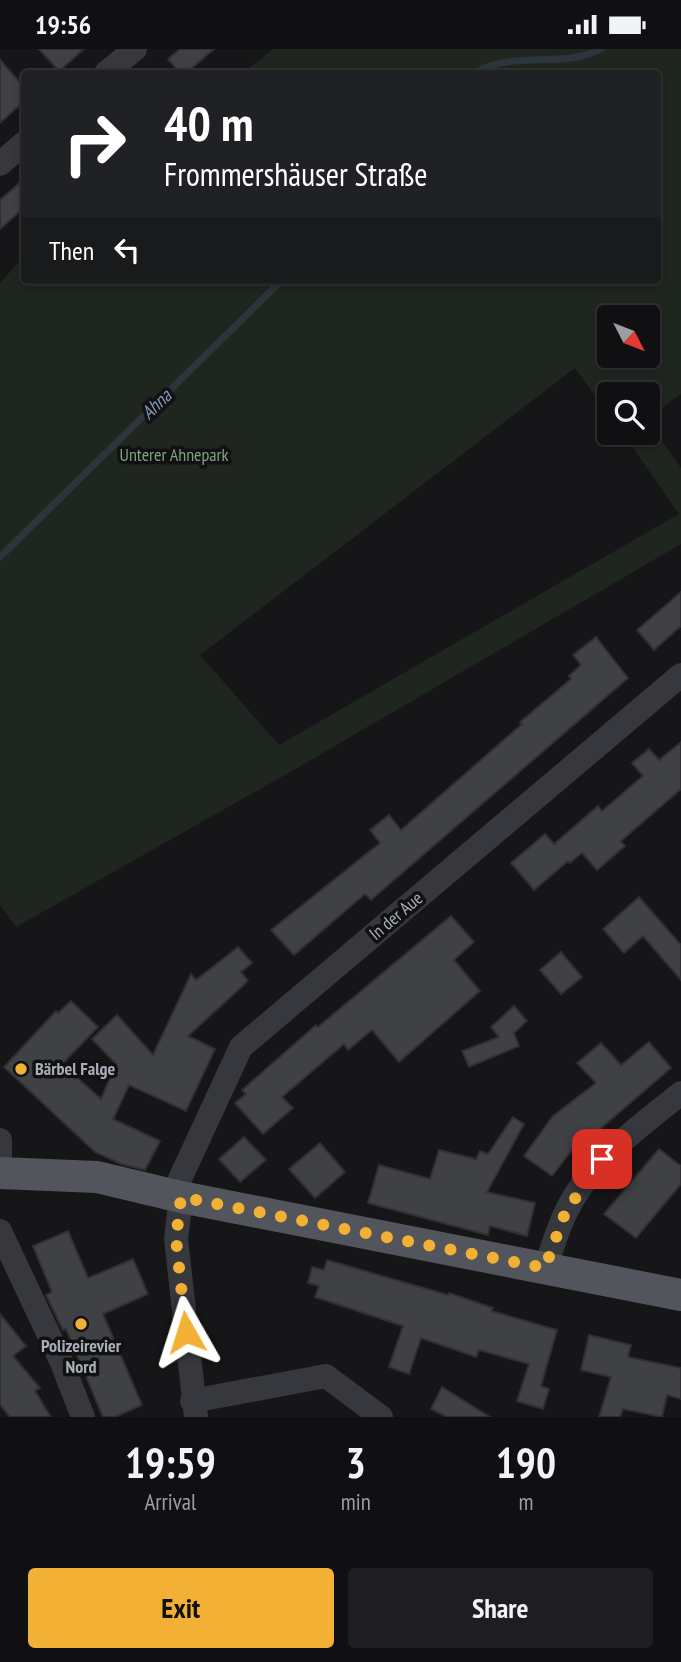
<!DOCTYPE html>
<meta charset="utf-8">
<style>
:root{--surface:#101012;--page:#1e1e20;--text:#f1f3f6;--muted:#9c9d9f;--line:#303032;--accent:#f2b134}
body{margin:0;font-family:"PT Sans Narrow",sans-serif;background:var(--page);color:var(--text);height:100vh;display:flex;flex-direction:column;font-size:26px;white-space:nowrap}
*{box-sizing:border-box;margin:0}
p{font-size:23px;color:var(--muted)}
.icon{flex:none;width:38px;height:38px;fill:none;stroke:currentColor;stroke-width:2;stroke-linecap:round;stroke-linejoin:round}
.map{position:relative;height:1368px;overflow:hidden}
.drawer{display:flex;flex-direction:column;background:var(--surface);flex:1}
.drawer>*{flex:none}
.hud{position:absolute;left:21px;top:21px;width:640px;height:214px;border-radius:7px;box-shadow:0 4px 10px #0003,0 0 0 2px var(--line);background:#202124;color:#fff;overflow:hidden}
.needle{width:46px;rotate:132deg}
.buttons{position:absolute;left:597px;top:256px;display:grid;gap:14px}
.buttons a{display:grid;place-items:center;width:63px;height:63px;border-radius:7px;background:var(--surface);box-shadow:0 4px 10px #0003,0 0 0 2px var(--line);font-size:35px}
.pin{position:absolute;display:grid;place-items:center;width:60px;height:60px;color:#fff;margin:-30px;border-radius:14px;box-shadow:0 4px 10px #0006}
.me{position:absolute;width:77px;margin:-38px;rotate:354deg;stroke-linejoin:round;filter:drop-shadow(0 0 5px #0008)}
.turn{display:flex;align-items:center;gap:24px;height:147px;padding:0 28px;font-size:32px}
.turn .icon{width:91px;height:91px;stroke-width:2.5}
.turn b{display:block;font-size:49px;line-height:60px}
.then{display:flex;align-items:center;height:66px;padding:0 28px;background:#0003;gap:14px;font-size:26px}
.eta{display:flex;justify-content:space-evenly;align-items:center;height:119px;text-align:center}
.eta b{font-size:42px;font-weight:800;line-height:49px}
.primary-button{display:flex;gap:14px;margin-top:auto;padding:14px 28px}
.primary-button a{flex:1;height:80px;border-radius:7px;background:var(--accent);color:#111;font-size:28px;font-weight:800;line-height:80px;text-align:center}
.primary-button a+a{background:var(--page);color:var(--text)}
.status{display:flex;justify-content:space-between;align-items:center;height:49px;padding:0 35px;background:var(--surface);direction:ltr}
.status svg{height:19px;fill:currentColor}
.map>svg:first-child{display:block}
.green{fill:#1e261f;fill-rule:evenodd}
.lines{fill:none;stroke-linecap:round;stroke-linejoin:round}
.stream{stroke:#2c353c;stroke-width:7}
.building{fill:#404145;stroke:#303034;stroke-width:2}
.minor{stroke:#37383d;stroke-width:24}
.major{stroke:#53555c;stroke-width:32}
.route{stroke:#f2b134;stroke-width:12;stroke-dasharray:0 21.6}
.poi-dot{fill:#f2b134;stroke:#111113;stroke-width:2.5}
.labels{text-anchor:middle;stroke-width:7;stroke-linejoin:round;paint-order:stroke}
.park-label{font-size:18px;fill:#7fa381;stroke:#111113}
.street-label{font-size:18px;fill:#a8adb8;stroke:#111113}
.poi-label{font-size:18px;font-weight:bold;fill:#a8adb8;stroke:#111113;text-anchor:start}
.water-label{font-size:19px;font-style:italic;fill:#7f9bb3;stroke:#111113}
</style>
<div class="status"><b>19:56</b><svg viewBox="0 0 49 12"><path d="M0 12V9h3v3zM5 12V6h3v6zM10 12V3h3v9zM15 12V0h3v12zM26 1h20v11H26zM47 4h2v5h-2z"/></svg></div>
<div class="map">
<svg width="681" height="1368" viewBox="0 0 681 1368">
<rect width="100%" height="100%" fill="#161618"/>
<path class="green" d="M273,0H681V345L648,369V345H609V366L575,319L200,606L279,696L679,465L622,383H648V372L681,419V495L292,722L16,878L0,856V234L24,207V231H658V24H243ZM609,268H648V306H609Z"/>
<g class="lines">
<g class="stream">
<path d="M474,24C516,0 561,21 601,0"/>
<polyline points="0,508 282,231"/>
</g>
</g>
<g class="building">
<polygon points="39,0 84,0 59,22"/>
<polygon points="180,0 214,0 186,24 180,24 168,10"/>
<polygon points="0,11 24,38 24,52 0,74"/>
<polygon points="24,130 24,159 0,180 0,151"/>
<polygon points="681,543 681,577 654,601 637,581"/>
<polygon points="596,588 628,629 371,851 365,845 294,906 271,881 380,794 370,781 389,766 401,781 522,675 520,673 571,630 569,627 581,616 573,606"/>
<polygon points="681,693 681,740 621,792 625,797 597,821 582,804 570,814 568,812 534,841 511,814 545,785 554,795 598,757 602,762 643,727 632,714 649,700 659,711"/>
<polygon points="639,848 681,896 681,931 643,887 624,904 603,880"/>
<polygon points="451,867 474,893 454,911 480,942 399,1013 372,981 348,1001 344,995 282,1048 293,1059 263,1085 235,1054 246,1045 242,1041 316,976 318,978"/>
<polygon points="238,898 252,914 241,923 248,932 188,987 215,1000 186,1062 129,1036 113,1070 160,1092 145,1121 121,1115 95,1103 4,1018 56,962 58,964 71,952 98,978 62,1015 101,1050 116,1015 92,990 117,966 153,1006 191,925 196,931"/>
<polygon points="561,903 582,928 561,945 540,921"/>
<polygon points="514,957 527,972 514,984 519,997 469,1018 462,1002 499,988 491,978"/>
<polygon points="649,993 671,1019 594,1085 589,1079 552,1127 524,1107 553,1067 596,1034 577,1014 601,994 621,1016"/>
<polygon points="513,1068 524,1075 487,1143 535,1154 527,1187 490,1177 488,1186 368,1154 379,1116 430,1130 439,1101 476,1110 480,1102 488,1105"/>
<polygon points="244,1088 266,1111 240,1133 219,1110"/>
<polygon points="320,1094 345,1123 315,1149 289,1120"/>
<polygon points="659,1100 681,1117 681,1135 636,1189 604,1165"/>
<polygon points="68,1182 88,1229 133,1210 148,1245 103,1265 142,1356 115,1368 103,1368 66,1280 63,1281 46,1246 52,1243 33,1197"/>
<polygon points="327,1211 448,1246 449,1244 493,1259 492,1262 557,1281 541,1337 549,1340 543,1360 517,1352 529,1315 479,1301 476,1308 421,1289 409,1325 389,1318 403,1277 315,1248 319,1237 308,1234 312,1218 324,1221"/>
<polygon points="0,1265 26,1297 13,1307 40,1339 35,1342 51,1368 10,1368 0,1356"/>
<polygon points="589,1286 631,1296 628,1308 681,1319 681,1350 667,1346 662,1368 623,1360 620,1368 599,1368 611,1328 581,1321"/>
<polygon points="442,1338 490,1368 447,1368 431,1360"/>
</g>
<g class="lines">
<g class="minor">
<polyline points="106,24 135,0"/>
<polyline points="0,115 24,94"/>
<polyline points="0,1091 0,1111"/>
<polyline points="173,1145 241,998 681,626"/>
<polyline points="181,1148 176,1190 196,1368"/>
<polyline points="0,1182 62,1314 83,1368"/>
<path d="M545,1219C552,1201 557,1181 566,1163C590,1112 638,1079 681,1044"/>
<polyline points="192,1352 326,1327 381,1368"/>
</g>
<polyline class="major" points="0,1124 97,1128 181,1148 681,1246"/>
</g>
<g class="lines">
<polyline class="route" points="186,1283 176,1190 181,1148 545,1219 565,1164 602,1110"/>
</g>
<g class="poi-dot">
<circle cx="21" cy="1020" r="7"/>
<circle cx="81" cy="1275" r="7"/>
</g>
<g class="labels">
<g class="park-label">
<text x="174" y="412">Unterer Ahnepark</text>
</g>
<g class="street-label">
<text transform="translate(396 867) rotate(-40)" y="6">In der Aue</text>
</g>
<g class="poi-label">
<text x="35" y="1026">Bärbel Falge</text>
<text x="81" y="1303" text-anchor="middle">Polizeirevier<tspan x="81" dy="21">Nord</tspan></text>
</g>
<g class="water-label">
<text transform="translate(156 355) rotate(-44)" y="7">Ahna</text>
</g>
</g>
</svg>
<div class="buttons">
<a><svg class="needle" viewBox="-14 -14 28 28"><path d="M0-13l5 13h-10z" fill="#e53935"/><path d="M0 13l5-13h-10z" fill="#9c9d9f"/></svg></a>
<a><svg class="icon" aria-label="search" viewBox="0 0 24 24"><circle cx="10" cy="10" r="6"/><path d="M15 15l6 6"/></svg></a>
</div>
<div class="pin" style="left:602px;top:1110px;background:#d93025"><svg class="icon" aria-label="arrive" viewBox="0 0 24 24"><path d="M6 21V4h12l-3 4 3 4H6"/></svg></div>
<svg class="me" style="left:186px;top:1283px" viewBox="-20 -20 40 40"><path d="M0-17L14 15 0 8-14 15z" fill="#f2b134" stroke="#fff" stroke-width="4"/></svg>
<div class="hud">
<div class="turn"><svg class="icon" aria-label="right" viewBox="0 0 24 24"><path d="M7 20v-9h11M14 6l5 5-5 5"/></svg><div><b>40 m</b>Frommershäuser Straße</div></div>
<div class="then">Then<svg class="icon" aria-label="left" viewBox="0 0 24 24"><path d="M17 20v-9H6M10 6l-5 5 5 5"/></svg></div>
</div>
</div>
<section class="drawer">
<div class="eta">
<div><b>19:59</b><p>Arrival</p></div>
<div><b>3</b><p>min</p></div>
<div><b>190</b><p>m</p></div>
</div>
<div class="primary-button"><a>Exit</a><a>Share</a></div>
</section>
